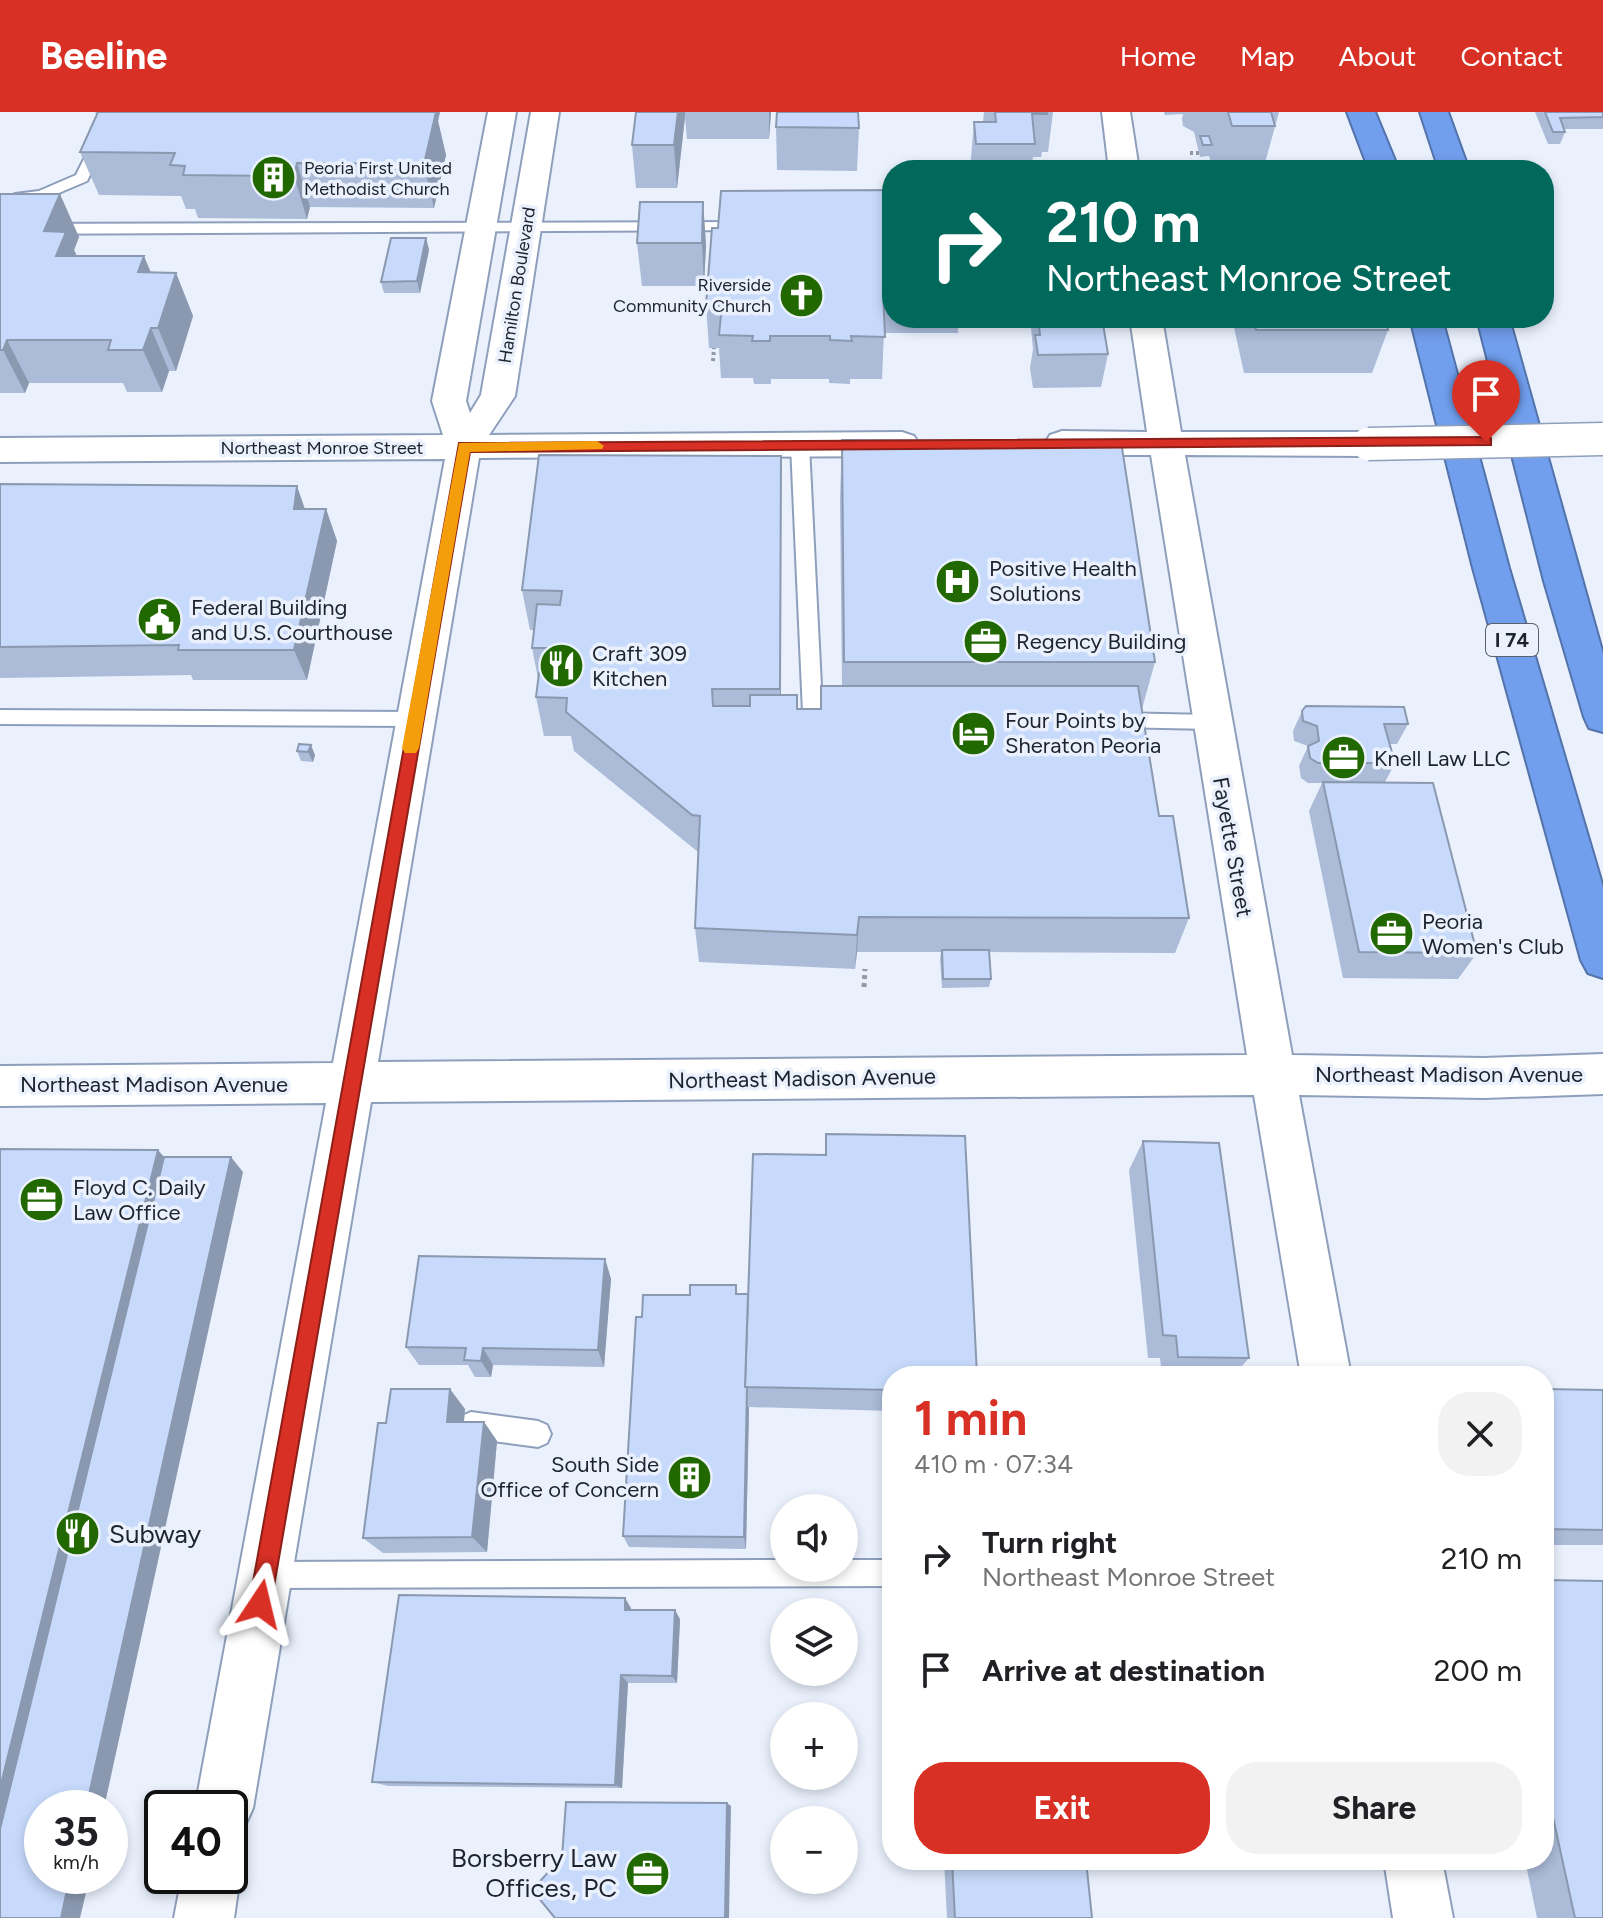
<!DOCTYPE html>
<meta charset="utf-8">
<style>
:root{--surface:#fff;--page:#f2f2f2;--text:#202124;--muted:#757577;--accent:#d93025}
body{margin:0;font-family:Figtree,sans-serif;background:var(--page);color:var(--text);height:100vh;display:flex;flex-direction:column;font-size:30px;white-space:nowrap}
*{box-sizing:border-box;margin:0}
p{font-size:26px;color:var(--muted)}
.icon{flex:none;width:44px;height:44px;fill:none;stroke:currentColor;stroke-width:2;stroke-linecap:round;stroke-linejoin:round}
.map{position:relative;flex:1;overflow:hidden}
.drawer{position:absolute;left:882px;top:1254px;width:672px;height:504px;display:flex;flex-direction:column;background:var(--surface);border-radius:32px;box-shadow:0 4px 12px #0003}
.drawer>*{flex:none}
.guide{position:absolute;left:882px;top:48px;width:672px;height:168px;border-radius:32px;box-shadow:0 4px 12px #0003;background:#00695c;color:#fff;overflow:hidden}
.tools{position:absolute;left:770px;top:1382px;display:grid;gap:16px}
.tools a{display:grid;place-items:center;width:88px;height:88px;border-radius:50%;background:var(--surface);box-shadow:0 4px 12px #0003;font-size:40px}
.speed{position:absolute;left:24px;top:1678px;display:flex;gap:16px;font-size:40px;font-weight:700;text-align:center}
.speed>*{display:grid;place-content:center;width:104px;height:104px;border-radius:50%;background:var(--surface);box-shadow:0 4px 12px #0003;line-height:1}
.speed small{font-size:20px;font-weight:400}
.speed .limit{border:4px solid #111;border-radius:12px;background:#fff;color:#111}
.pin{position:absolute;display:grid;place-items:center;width:68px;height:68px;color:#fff;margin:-82px -34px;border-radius:50% 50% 50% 0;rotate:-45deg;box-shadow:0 0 8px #0007}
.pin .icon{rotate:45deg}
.me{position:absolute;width:88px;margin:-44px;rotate:10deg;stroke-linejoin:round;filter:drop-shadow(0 0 6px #0008)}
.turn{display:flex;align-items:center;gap:28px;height:168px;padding:0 32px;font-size:36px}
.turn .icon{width:104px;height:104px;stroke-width:2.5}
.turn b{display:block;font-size:56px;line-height:68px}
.round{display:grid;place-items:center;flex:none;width:84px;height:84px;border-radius:32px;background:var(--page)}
.head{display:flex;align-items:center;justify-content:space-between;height:136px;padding:0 32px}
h1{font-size:48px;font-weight:700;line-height:60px;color:var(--accent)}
.action{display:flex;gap:16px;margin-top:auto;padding:16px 32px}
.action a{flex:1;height:92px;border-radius:32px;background:var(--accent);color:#fff;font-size:32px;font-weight:700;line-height:92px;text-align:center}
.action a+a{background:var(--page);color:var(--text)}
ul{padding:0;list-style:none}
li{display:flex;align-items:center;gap:24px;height:112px;padding:0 32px}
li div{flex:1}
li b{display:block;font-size:30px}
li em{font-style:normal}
header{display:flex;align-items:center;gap:48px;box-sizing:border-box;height:112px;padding:0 40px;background:var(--accent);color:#fff}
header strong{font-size:38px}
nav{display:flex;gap:44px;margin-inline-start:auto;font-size:28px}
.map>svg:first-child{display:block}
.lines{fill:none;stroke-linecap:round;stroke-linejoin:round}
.service-casing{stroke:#8e9fbb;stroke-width:4}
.tertiary-casing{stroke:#8e9fbb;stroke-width:4}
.motorway-casing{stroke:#5373aa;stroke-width:4}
.path-far1{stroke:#9299a5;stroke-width:4;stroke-dasharray:3 3;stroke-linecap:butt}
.path{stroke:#9299a5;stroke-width:5;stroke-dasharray:4 4;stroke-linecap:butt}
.service{fill:#fff;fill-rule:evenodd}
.tertiary{fill:#fff;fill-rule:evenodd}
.motorway{fill:#719eed;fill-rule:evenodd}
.tertiary-bridge-casing{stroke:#8e9fbb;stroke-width:35;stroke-linecap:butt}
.tertiary-bridge{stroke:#fff;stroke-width:32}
.wall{fill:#abbbd8}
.shaded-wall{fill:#8b99b0}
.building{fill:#c7dafb;stroke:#8b99b0;stroke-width:2}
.route{fill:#d93025;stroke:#8d1f18;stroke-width:2}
.slow{fill:#f59e0b}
.labels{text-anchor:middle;stroke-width:7;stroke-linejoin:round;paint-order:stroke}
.far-poi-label{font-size:18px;fill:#1c232e;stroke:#eaf1fd;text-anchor:start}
.far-street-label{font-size:18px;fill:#1c232e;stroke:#eaf1fd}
.shield{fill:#eaf1fd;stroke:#5a616c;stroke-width:2}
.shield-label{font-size:20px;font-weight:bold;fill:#1c232e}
.poi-label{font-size:22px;fill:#1c232e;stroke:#eaf1fd;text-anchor:start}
.street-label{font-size:22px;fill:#1c232e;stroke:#eaf1fd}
.near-poi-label{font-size:26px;fill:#1c232e;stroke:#eaf1fd;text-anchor:start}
</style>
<header>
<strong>Beeline</strong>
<nav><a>Home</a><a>Map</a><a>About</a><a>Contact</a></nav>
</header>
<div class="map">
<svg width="1603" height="1806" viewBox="0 0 1603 1806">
<rect width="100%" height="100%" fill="#eaf1fd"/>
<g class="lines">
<defs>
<g id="service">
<polygon points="99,27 106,31 87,69 47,86 15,88 15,82 39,79 76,63 92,31"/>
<polygon points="747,110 755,115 752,118 0,122 0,112"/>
<path d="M800,327L809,333L822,594L846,597L849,602L846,607C834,611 818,610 806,606L803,601L791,333Z"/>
<polygon points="0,598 416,600 423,602 426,607 423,612 416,614 0,612"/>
<polygon points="1114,601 1211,603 1218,605 1221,610 1218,615 1211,617 1114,615 1107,613 1104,608 1107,603"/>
<polygon points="471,1300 538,1309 547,1313 551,1322 547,1331 538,1335 471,1326 462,1322 458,1313 462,1304"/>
<polygon points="784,1448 784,1456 844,1456 844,1448 892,1448 892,1474 265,1476 256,1472 252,1463 256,1454 265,1450"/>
</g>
<g id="tertiary">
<polygon points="488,0 516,0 466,289 470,301 481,283 531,0 559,0 515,284 489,323 902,320 914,324 919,332 914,340 902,344 479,346 378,950 1247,943 1151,343 1062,343 1050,339 1045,331 1050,323 1062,319 1147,320 1130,206 1162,206 1181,320 1368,320 1380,324 1385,332 1380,340 1368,344 1185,343 1292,943 1484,946 1603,942 1603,982 1484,986 1299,983 1351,1264 1301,1264 1254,983 371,990 253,1696 244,1716 230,1722 230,1696 195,1696 326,991 0,994 0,954 333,951 445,347 0,350 0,326 443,323 432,289"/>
<polygon points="1102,0 1130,0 1139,58 1109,58"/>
<polygon points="230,1743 240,1764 234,1806 174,1806 182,1764 230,1764"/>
<polygon points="1384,1748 1442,1748 1453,1806 1393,1806"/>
</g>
<g id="motorway">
<polygon points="1347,0 1375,0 1399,58 1369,58"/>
<polygon points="1420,0 1448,0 1469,58 1439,58"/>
<polygon points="1410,206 1442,206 1509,456 1603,775 1603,866 1588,861 1581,848 1473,456"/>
<polygon points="1477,206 1509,206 1603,542 1603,620 1589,616 1584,605 1544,469"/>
</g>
</defs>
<use href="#service" class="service-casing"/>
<use href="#tertiary" class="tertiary-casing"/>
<use href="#motorway" class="motorway-casing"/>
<g class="path-far1">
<polyline points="1190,41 1202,41"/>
<polyline points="713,249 714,236"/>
</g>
<polyline class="path" points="864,875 865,857"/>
<use href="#service" class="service"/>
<use href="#tertiary" class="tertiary"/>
<use href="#motorway" class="motorway"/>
<defs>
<polyline id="tertiary-bridge" points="1368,332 1603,327"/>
</defs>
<use href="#tertiary-bridge" class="tertiary-bridge-casing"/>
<use href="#tertiary-bridge" class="tertiary-bridge"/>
</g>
<g class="wall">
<polygon points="95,0 440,0 438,9 446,43 434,96 310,95 307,107 198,106 195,97 186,97 181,84 99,83 80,40 97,4"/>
<polygon points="636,0 771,0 769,27 687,27 685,5 677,76 636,76 632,33"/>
<polygon points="984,0 1053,0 1048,40 1042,40 1041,45 1033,45 1031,58 970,58 974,10 983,10"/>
<polygon points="1164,0 1279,0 1263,58 1213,58 1209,44 1200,45 1194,20 1183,14 1182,7 1183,2 1165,3"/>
<polygon points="1535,0 1603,0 1603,17 1564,17 1565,20 1560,32 1548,32"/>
<polygon points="776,15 859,16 857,59 777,58"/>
<polygon points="892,78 892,206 959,206 958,221 884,221 882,267 850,267 850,272 829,271 829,267 771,267 771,272 754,272 753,266 721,266 719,236 709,236 706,193 718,116"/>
<polygon points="0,82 79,125 74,138 77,144 151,161 176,161 193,204 176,259 169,259 162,280 127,280 123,271 29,271 25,281 0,281"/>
<polygon points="703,90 706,133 704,174 642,174 637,131"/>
<polygon points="426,126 429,138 420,181 384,181 381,170"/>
<polygon points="1030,206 1102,206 1108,242 1101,275 1033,276 1030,256 1033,237"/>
<polygon points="1232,206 1384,206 1388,218 1372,261 1244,261"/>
<polygon points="842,328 1155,550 1142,597 1159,704 1189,806 1175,841 989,840 991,867 989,875 942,876 940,847 941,840 857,840 855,857 699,850 695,816 698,740 574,639 571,624 544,624 536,585 538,566 532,536 534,518 530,518 522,478 781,344 781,583 797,597 821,597 842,574 840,386"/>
<polygon points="0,372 305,397 326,397 337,429 307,568 193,568 191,563 0,566"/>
<polygon points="1302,599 1408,612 1397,632 1390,632 1395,651 1385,670 1477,841 1458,867 1343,866 1309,699 1322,671 1308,671 1301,666 1299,654 1308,634 1294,629 1293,619"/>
<polygon points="299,632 315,643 313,650 301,649 297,639"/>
<polygon points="1143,1029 1249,1246 1233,1264 1162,1264 1160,1246 1148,1246 1129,1058"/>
<polygon points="605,1147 611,1167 604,1255 493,1253 491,1265 475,1265 468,1253 419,1253 406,1235"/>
<polygon points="736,1173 737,1182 748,1182 977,1264 892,1264 892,1299 749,1295 746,1437 629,1435 623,1424 642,1205 690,1183"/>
<polygon points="1544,1277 1603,1278 1603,1433 1544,1433"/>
<polygon points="465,1297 464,1310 484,1310 497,1329 487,1440 383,1441 363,1426 386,1311"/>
<polygon points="1544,1468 1603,1806 1537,1806 1525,1748 1544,1748"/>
<polygon points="625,1486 631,1498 680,1507 677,1571 628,1571 622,1676 388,1674 372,1670"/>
<polygon points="944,1748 1086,1748 1092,1806 947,1806"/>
</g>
<g class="shaded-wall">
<polygon points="421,0 440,0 438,9 446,43 434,96 424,52"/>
<polygon points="678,0 685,0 685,5 677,76 674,33"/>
<polygon points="769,0 771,0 769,27"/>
<polygon points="297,51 310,95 307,107 294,64"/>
<polygon points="60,82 79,125 74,138 85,163 76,188 44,119"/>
<polygon points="703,90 706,133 704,174 702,131"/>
<polygon points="426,126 429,138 420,181 417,169"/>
<polygon points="144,144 162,187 138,160"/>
<polygon points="176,161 193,204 176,259 158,216"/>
<polygon points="151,216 169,259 162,280 143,238"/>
<polygon points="7,228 29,271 25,281 3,238"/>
<polygon points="781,344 781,616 780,577"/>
<polygon points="297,374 308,406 294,397"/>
<polygon points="326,397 337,429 307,568 294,538"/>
<polygon points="311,633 315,643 313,650 308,640"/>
<polygon points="859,805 857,840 855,857 857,823"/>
<polygon points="158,1038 177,1060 0,1805 0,1676"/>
<polygon points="231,1045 243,1060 104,1696 86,1696"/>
<polygon points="605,1147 611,1167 604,1255 598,1238"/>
<polygon points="483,1236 493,1253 491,1265 481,1249"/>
<polygon points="450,1277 465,1297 462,1329 447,1310"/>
<polygon points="747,1291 747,1295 749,1295 746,1437 744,1425"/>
<polygon points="484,1310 497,1329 487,1440 472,1425"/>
<polygon points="625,1486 631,1496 631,1507 625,1498"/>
<polygon points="675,1498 680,1507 677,1571 672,1564"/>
<polygon points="621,1563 628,1571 622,1676 615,1673"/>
<polygon points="727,1691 731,1694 729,1806 725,1806"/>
<polygon points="70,1764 90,1764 80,1806 61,1806"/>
</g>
<g class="building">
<polygon points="98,0 436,0 424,52 297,51 294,64 183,63 185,54 170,53 175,41 80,40"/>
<polygon points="636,0 678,0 674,33 632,33"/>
<polygon points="777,0 858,0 859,16 776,15"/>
<polygon points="995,0 1047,0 1047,2 1032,2 1035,32 976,32 974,10 996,10"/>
<polygon points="1228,0 1271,0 1275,14 1232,14"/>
<polygon points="1545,0 1603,0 1603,5 1560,6 1565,20 1553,20"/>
<polygon points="1200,24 1209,24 1212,33 1203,33"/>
<polygon points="892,78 892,178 883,178 885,225 851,224 852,229 830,228 830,224 770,224 770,229 752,229 753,224 719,223 722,193 706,193 712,116 718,116 721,79"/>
<polygon points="0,82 60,82 44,119 66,120 56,144 144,144 138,160 176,161 158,216 151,216 143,238 108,238 111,228 7,228 3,238 0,238"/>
<polygon points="640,90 703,90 702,131 637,131"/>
<polygon points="391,126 426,126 417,169 381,170"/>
<polygon points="1038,206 1102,206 1108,242 1038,243 1035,223 1040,223"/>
<polygon points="1253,206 1384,206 1388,218 1256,218"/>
<polygon points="842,328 1121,329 1155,550 844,550"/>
<polygon points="539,343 781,344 780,577 712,577 713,594 750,594 750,583 797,583 797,597 821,597 821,574 1138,574 1159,704 1173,704 1189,806 859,805 857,823 695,816 700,704 692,703 566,600 567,586 536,585 539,561 551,561 553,536 532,536 537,492 560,493 562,479 522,478"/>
<polygon points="0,372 297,374 294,397 326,397 294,538 178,538 179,533 0,535"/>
<polygon points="1306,594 1404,595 1408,612 1384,612 1395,651 1318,651 1310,646 1308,634 1319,629 1317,614 1303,609 1302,599"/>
<polygon points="299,632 311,633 308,640 297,639"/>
<polygon points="1323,670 1433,671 1477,841 1359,840"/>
<polygon points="942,838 989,838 991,867 943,867"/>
<polygon points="826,1022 965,1024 977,1263 910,1262 910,1264 892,1264 892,1278 745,1275 753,1042 826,1043"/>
<polygon points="1143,1029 1219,1031 1249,1246 1178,1245 1176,1224 1163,1223"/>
<polygon points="0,1037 158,1038 0,1676"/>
<polygon points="164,1045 231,1045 86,1696 42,1696 42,1764 70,1764 61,1806 0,1806 0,1717"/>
<polygon points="419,1144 605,1147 598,1238 483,1236 481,1249 464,1248 466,1236 406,1235"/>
<polygon points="690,1173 736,1173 736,1182 748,1182 745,1275 747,1275 744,1425 623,1424 636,1205 642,1205 643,1183 690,1183"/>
<polygon points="391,1277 450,1277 447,1310 484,1310 472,1425 363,1426 378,1311 386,1311"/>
<polygon points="1544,1277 1603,1278 1603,1418 1544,1417"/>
<polygon points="1544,1468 1603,1469 1603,1806 1575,1806 1544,1664"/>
<polygon points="399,1483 625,1486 625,1498 675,1498 672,1564 621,1563 615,1673 372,1670"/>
<polygon points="566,1690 727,1691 725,1806 555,1806 532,1778 562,1745"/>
<polygon points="952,1748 1086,1748 1092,1806 955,1806"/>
</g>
<polygon class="route" points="1486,325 1491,326 1491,333 470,340 271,1492 268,1500 260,1504 252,1500 249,1492 459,331"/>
<polygon class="slow" points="597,329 604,334 602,337 470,340 419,636 416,641 405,641 402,636 459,331"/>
<defs>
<symbol id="building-disc" viewBox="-11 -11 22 22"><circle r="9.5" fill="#226800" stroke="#eaf1fd"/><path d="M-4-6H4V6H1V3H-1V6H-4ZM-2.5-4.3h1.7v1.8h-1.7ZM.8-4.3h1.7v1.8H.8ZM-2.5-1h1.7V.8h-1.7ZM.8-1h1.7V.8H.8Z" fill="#fff"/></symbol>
<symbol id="church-disc" viewBox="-11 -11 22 22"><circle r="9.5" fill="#226800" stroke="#eaf1fd"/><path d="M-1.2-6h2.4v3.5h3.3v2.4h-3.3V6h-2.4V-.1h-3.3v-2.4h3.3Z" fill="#fff"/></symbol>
<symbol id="hospital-disc" viewBox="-11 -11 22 22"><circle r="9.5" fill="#226800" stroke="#eaf1fd"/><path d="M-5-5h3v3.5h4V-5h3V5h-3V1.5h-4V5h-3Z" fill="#fff"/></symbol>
<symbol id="civic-disc" viewBox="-11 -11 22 22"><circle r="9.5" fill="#226800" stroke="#eaf1fd"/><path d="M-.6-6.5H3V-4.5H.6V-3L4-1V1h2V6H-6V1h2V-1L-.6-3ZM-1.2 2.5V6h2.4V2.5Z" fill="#fff"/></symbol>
<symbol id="office-disc" viewBox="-11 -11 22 22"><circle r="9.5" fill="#226800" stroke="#eaf1fd"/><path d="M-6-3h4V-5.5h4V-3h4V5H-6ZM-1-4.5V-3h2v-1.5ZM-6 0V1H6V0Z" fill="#fff"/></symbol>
<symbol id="restaurant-disc" viewBox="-11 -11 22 22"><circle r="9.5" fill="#226800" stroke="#eaf1fd"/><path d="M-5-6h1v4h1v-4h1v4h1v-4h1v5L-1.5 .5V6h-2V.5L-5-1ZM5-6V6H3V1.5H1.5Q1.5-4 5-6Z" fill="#fff"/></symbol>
<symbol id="hotel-disc" viewBox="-11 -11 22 22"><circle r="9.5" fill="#226800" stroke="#eaf1fd"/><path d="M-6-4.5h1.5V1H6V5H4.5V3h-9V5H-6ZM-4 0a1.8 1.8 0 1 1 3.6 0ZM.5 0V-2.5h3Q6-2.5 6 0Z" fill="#fff"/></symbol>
</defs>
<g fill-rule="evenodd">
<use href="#building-disc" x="248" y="40" width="51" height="51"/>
<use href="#church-disc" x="776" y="158" width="51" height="51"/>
<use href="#hospital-disc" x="932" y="444" width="51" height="51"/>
<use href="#civic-disc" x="134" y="482" width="51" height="51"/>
<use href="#office-disc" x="960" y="504" width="51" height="51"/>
<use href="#restaurant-disc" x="536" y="528" width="51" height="51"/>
<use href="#hotel-disc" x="948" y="596" width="51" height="51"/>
<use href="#office-disc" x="1318" y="620" width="51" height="51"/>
<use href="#office-disc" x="1366" y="796" width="51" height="51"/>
<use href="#office-disc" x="16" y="1062" width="51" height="51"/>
<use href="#building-disc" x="664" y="1340" width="51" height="51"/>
<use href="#restaurant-disc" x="52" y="1396" width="51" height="51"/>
<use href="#office-disc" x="622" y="1736" width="51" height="51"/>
</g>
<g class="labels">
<g class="far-poi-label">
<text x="304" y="62">Peoria First United<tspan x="304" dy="21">Methodist Church</tspan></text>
<text x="771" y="179" text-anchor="end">Riverside<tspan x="771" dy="21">Community Church</tspan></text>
</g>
<g class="far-street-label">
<text transform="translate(517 173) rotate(-81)" y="6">Hamilton Boulevard</text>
<text x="322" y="342">Northeast Monroe Street</text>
</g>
<rect class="shield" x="1486" y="512" width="52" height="32" rx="6"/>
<g class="shield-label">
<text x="1512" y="535">I 74</text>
</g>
<g class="poi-label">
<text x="989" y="464">Positive Health<tspan x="989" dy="25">Solutions</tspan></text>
<text x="191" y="503">Federal Building<tspan x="191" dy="25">and U.S. Courthouse</tspan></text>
<text x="1016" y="537">Regency Building</text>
<text x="592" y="549">Craft 309<tspan x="592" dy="25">Kitchen</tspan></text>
<text x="1005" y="616">Four Points by<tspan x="1005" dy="25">Sheraton Peoria</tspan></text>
<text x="1374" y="654">Knell Law LLC</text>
<text x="1422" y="817">Peoria<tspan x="1422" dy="25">Women's Club</tspan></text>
<text x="73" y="1083">Floyd C. Daily<tspan x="73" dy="25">Law Office</tspan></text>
<text x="659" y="1360" text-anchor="end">South Side<tspan x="659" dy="25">Office of Concern</tspan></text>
</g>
<g class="street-label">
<text transform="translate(1233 735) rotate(80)" y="8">Fayette Street</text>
<text x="1449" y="970">Northeast Madison Avenue</text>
<text transform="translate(802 966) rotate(-1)" y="8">Northeast Madison Avenue</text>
<text x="154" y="980">Northeast Madison Avenue</text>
</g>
<g class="near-poi-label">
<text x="109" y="1431">Subway</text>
<text x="617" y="1755" text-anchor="end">Borsberry Law<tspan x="617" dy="30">Offices, PC</tspan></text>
</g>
</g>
</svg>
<div class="tools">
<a><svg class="icon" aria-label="sound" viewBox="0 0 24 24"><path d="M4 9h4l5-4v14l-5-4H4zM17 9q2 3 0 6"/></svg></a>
<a><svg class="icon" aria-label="layers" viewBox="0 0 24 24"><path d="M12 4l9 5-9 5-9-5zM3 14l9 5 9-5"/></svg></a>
<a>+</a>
<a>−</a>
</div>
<div class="speed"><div>35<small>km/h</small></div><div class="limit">40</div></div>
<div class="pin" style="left:1486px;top:330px;background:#d93025"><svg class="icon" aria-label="arrive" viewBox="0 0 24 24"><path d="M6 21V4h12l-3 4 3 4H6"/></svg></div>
<svg class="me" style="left:260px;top:1492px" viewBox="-20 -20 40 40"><path d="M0-17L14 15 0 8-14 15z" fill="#d93025" stroke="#fff" stroke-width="4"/></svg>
<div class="guide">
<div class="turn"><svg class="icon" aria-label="right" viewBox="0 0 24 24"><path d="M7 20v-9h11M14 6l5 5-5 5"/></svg><div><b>210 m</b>Northeast Monroe Street</div></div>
</div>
<section class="drawer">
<div class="head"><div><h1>1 min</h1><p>410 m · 07:34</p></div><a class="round"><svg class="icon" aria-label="close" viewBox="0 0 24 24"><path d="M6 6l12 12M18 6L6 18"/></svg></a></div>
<ul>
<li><svg class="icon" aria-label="right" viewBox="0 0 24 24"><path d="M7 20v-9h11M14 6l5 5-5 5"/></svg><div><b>Turn right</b><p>Northeast Monroe Street</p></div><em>210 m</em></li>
<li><svg class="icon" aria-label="arrive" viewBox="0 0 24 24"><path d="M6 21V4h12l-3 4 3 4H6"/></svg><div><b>Arrive at destination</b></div><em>200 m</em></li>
</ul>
<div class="action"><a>Exit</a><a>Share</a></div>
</section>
</div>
